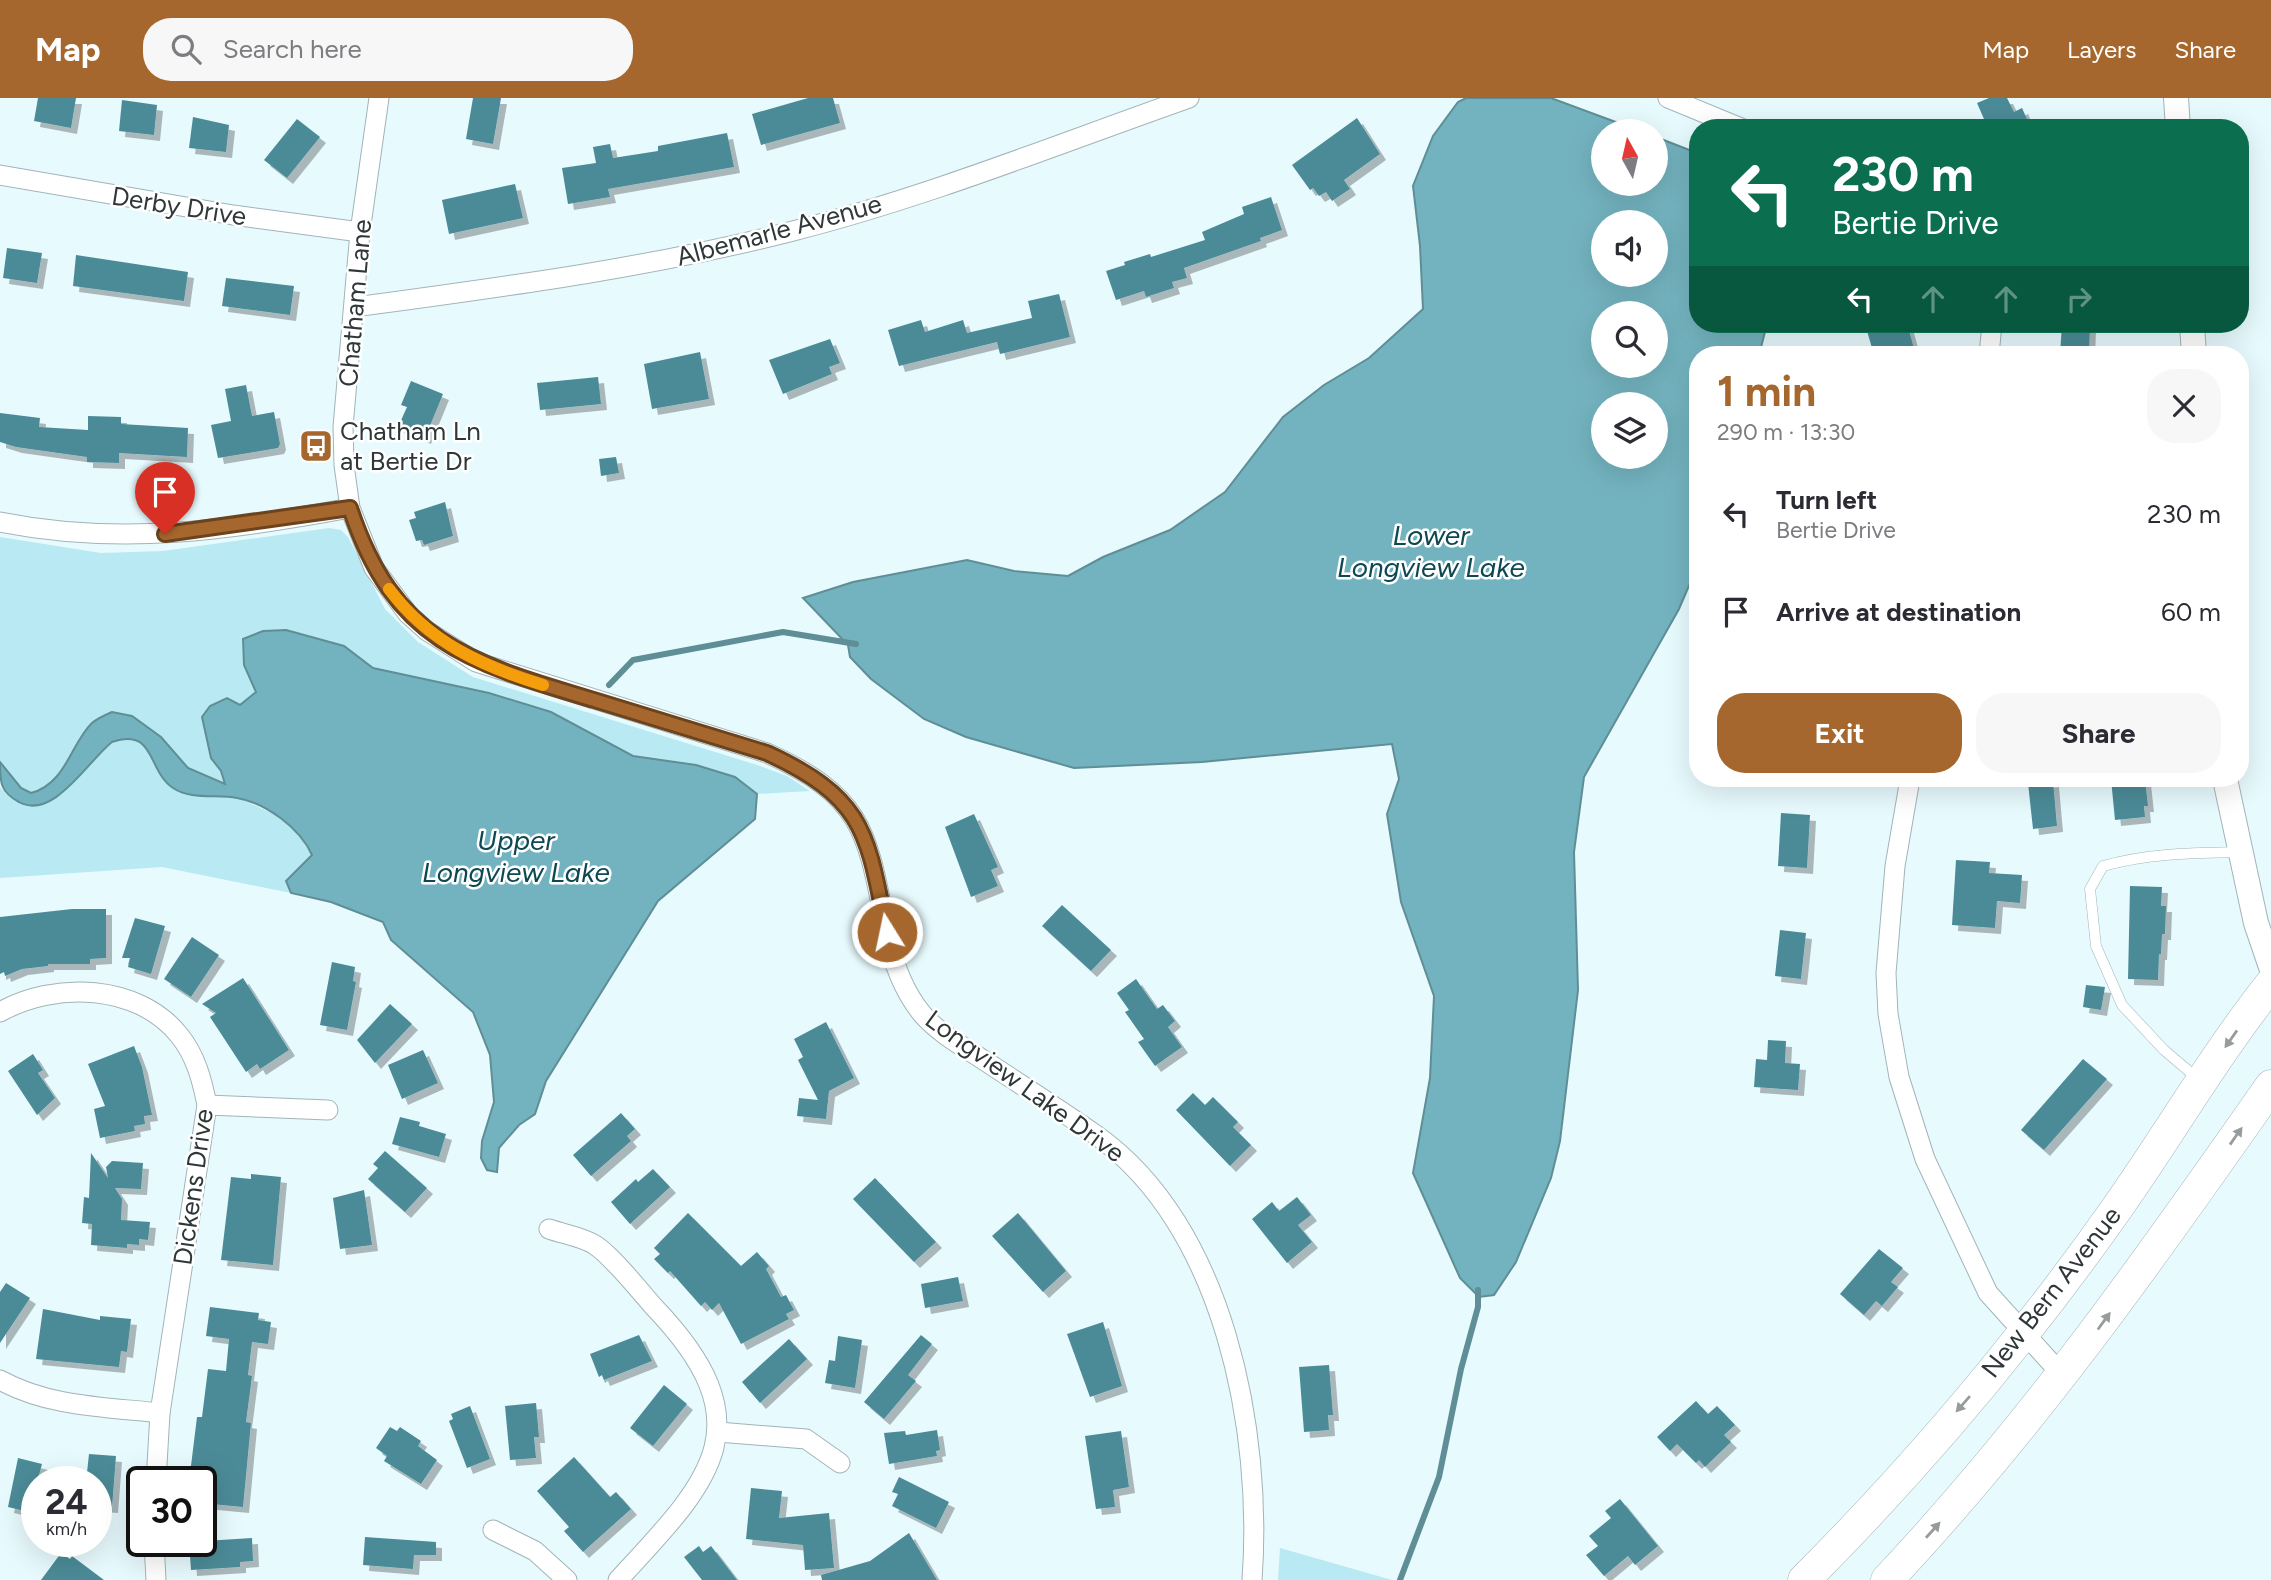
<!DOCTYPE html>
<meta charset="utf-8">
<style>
:root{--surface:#fff;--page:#f7f7f7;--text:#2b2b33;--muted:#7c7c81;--accent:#a5672d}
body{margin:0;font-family:Figtree,sans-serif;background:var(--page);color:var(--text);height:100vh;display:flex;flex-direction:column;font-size:26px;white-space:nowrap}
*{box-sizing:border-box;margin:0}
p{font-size:23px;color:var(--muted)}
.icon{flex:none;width:38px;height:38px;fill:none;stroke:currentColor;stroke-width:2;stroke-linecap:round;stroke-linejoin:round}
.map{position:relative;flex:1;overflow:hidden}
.details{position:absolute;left:1689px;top:248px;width:560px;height:441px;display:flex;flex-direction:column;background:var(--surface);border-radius:28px;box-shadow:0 7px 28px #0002}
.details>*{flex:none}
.banner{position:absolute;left:1689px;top:21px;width:560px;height:214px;border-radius:28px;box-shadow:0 7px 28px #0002;background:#0b6e4f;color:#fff;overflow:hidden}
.needle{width:46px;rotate:352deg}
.tools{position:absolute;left:1591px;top:21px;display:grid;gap:14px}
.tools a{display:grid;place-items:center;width:77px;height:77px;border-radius:50%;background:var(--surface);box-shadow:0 7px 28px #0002;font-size:35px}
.speed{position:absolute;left:21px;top:1368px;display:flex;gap:14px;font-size:35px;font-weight:700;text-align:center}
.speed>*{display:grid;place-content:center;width:91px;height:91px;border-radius:50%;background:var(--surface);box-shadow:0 7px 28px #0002;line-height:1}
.speed small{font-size:18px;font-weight:400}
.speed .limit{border:4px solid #111;border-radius:10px;background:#fff;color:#111}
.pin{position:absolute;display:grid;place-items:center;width:60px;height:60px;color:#fff;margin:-72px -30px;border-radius:50% 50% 50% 0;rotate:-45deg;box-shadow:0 0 7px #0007}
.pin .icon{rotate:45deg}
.me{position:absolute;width:77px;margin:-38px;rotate:350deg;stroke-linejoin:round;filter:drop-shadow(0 0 5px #0008)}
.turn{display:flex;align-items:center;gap:24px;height:147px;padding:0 28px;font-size:32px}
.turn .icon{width:91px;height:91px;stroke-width:2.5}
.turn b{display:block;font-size:49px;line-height:60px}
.lanes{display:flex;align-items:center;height:66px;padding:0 28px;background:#0003;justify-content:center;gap:35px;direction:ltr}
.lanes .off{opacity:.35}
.round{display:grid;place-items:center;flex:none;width:74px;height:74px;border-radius:28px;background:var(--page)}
.head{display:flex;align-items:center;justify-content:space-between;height:119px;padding:0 28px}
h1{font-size:42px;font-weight:700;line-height:52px;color:var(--accent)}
.cta{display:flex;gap:14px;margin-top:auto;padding:14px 28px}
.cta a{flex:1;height:80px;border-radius:28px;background:var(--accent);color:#fff;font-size:28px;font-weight:700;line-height:80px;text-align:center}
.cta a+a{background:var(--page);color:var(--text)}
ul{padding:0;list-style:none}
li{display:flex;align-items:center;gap:21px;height:98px;padding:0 28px}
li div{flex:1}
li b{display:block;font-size:26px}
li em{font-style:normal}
header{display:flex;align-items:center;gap:42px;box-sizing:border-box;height:98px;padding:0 35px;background:var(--accent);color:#fff}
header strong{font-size:33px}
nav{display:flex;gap:38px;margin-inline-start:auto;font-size:24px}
.search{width:490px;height:63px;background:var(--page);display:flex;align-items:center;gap:18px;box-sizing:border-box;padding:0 24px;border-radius:28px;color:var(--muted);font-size:26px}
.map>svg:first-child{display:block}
.green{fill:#b9e9f2}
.water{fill:#73b3bf;stroke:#5f8e96;stroke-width:2;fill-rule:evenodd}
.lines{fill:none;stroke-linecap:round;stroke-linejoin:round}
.stream{stroke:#5f8e96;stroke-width:6}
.building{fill:#4b8b97;filter:url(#shadow)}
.service-casing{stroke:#a2b4b8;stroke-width:11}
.minor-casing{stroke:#a2b4b8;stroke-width:21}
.tertiary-casing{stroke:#a2b4b8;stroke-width:26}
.primary-casing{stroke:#a2b4b8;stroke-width:33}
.service{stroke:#fff;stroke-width:10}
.minor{stroke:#fff;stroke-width:19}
.tertiary{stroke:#fff;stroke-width:24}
.primary{stroke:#fff;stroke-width:32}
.oneway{fill:#979b9c}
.route-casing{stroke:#6b431d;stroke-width:18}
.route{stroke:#a5672d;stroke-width:12}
.slow{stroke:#f59e0b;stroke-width:12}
.labels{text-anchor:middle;stroke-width:5;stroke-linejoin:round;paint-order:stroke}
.street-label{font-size:26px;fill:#2f3738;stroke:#fff}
.poi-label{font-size:26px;fill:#2f3738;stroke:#fff;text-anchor:start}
.water-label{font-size:28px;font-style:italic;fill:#0e4852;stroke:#fff}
</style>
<header>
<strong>Map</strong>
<div class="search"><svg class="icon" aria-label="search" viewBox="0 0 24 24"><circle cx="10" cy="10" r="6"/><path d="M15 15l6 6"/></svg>Search here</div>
<nav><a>Map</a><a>Layers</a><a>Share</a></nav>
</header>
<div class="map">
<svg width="2271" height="1482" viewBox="0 0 2271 1482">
<defs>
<filter id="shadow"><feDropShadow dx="6" dy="6" stdDeviation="0" flood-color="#0004"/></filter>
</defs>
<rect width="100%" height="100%" fill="#e7fafe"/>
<g class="green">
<path d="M329,430L341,432L348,439L385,511L418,544L473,579L757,667L787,678L810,693L757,696L735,679L696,667L633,658L551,614L489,595L373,570L344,548L244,567L256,594L240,607L211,660L221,673L225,687L188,670L161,639L90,627C79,651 59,688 32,695L21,690L0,664V439L101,455L163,453Z"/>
<path d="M123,640L136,641L147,650L159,673L197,697L239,700L284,721L305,742L312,757L286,782L291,795L162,769L0,780V689L7,697L23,707C41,696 64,687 81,674C97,662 103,647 123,640Z"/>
<polygon points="1280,1450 1392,1482 1278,1482"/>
</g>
<g class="water">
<path d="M1466,0H1551L1640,33H1603V86H1656V39L1697,55L1698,226H1767L1759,257H1698L1697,469L1679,511L1584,679L1574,754L1578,892L1560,1043L1551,1080L1516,1164L1494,1197L1479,1199L1460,1180L1413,1075L1430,980L1434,898L1401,804L1387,716L1399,681L1392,646L1202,664L1074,670L966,639L924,621L871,581L850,559L848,547L803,500L853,484L967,462L1014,473L1068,478L1103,459L1170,432L1225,394L1283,319L1324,287L1369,260L1423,211L1420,148L1413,88L1433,38L1458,4ZM1603,124H1656V177H1603ZM1603,215H1656V268H1603ZM1603,306H1656V359H1603Z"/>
<path d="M286,532L344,548L373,570L489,595L551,614L633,658L696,667L735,679L757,696L755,721L658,803L546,983L535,1016L519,1027L499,1050L497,1074L487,1072L481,1060L482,1043L494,1004L490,957L473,914L391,842L383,824L331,804L291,795L286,783L312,757C300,730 266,705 237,700C217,696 191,702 173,690C147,673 156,629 112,644C88,663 53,723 19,704C0,694 0,684 0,664L21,690L31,695C66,686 71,645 92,625C98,620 105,617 112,614L132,618L161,639L188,670L225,686L221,673L211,660L202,619L210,608L227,600L240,607L256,594L244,567L243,541L263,533Z"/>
</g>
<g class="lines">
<g class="stream">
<polyline points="609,587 633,562 783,534 856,546"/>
<polyline points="1400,1482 1439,1379 1461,1271 1478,1209 1478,1192"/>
</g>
</g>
<g class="building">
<polygon points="38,0 76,0 71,30 34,23"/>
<polygon points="473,0 501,0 493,46 466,41"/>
<polygon points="808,0 833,0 840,25 761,47 752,16"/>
<polygon points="1989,0 2007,0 2014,14 2022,10 2031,30 1982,30 1987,28 1977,5"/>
<polygon points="122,2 157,7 154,37 119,33"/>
<polygon points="193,19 229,27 226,54 189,50"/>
<polygon points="1357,20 1380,56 1344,82 1350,91 1332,103 1326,94 1319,98 1313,90 1310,92 1292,67"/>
<polygon points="297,21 320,39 287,80 264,62"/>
<polygon points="727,35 734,69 608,91 610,99 568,106 562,70 596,65 593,49 610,46 613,60 658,53 658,48"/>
<polygon points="515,86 523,120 449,136 442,102"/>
<polygon points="1271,99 1282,132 1260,140 1261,143 1184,170 1187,180 1172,184 1174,190 1146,199 1144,193 1116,202 1106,173 1125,167 1124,164 1150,156 1151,159 1205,142 1202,134 1244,116 1242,109"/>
<polygon points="7,150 42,155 37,185 3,180"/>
<polygon points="76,157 188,174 184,203 73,188"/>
<polygon points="226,180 294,188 290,217 222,208"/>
<polygon points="1059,196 1070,239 1000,256 997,244 899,268 888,232 921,222 925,234 963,222 967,235 1032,220 1028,203"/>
<polygon points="1865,226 1907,226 1916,257 1874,257"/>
<polygon points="2062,226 2090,226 2089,257 2060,257"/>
<polygon points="830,241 840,265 829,269 832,276 783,296 769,262"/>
<polygon points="700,254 709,301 652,311 644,266"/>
<polygon points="598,279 601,306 540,312 537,285"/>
<polygon points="411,283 443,296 425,340 398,329 407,309 401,307"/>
<polygon points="246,287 252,318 274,314 280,346 278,350 218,360 211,327 231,323 225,291"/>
<polygon points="0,315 40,320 39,329 88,332 88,318 121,319 121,326 188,330 187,359 119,355 119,365 87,364 87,359 16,349 0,344"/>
<polygon points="616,359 619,375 601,378 599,361"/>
<polygon points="445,404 453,438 424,447 422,442 416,443 409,422 416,420 414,414"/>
<polygon points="2111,681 2145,681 2148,708 2144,708 2145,719 2115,722"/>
<polygon points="2053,683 2057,728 2033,731 2028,685"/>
<polygon points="1781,715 1810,717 1807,770 1778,768"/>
<polygon points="974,716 998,769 991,772 998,788 971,799 945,729"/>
<polygon points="1956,762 1990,764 1989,775 2022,777 2020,805 1997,803 1995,830 1952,827"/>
<polygon points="2130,788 2162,789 2161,808 2166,808 2165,836 2162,836 2161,856 2159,856 2158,882 2128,881"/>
<polygon points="1062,807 1111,852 1091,873 1042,828"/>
<polygon points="72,811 106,811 106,860 90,861 90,866 48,866 48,868 22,871 5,878 4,874 0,876 0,819"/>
<polygon points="135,820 165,828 151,876 128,869 130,860 122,860"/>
<polygon points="1780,832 1806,835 1801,881 1775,878"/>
<polygon points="192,839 219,857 191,899 164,881"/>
<polygon points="332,864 355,869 353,883 356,884 347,932 320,927"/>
<polygon points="243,880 289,952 260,971 257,966 246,974 210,919 216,915 202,906"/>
<polygon points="1136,881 1157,911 1163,907 1175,923 1168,929 1182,949 1155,968 1138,944 1144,941 1125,914 1129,912 1117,895"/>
<polygon points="2086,887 2105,889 2101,912 2083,909"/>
<polygon points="390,906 412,926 375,965 357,942"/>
<polygon points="826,924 854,980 829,993 826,1021 797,1018 799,1000 818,1002 798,962 803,959 794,941"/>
<polygon points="1768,942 1786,943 1785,965 1800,966 1798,992 1754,989 1756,961 1767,962"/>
<polygon points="134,948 142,969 152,1017 144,1018 145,1026 134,1028 135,1033 100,1040 94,1011 105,1008 88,966"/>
<polygon points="423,952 438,985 402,1001 388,967"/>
<polygon points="33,956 43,972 38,975 55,1000 37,1017 8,973"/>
<polygon points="2083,961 2107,981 2044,1052 2021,1032"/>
<polygon points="1193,995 1205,1007 1213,999 1238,1024 1233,1029 1251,1047 1230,1068 1176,1012"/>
<polygon points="621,1015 635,1031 627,1038 631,1043 591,1078 573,1057"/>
<polygon points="400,1019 420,1024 419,1028 446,1036 439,1059 392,1046"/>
<polygon points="385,1053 427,1090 405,1114 368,1081 378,1070 373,1066"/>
<polygon points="91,1055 108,1080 106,1069 112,1063 143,1065 141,1091 115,1090 122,1101 121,1122 150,1124 148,1142 139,1141 139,1147 127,1146 127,1150 91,1147 92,1126 82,1125 84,1099 89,1100"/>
<polygon points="653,1071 670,1089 630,1126 611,1104 636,1081 638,1084"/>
<polygon points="251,1076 281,1079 273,1167 221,1162 231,1079 251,1081"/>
<polygon points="875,1080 936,1144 914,1164 853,1101"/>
<polygon points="364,1092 372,1147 340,1151 333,1100"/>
<polygon points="1297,1099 1311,1117 1298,1127 1312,1144 1287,1165 1252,1121 1272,1104 1279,1113"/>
<polygon points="688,1115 741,1168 757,1154 769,1168 766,1171 781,1199 786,1197 794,1212 786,1216 789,1221 741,1246 719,1205 712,1212 705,1204 701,1208 670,1173 668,1175 654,1161 660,1156 654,1150"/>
<polygon points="1018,1115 1066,1173 1043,1194 992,1138"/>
<polygon points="1879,1151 1903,1170 1891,1184 1898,1189 1882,1208 1876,1203 1864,1217 1840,1196"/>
<polygon points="958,1179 963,1203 925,1210 921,1186"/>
<polygon points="6,1185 30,1200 0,1245 0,1194"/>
<polygon points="210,1209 259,1215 258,1222 271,1224 268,1246 252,1244 248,1277 252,1278 246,1324 251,1325 243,1409 201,1405 201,1384 189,1384 197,1319 202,1319 208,1271 226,1273 229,1241 206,1238"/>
<polygon points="43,1211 100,1222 100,1218 131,1221 127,1254 121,1253 119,1269 36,1261"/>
<polygon points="1103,1224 1122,1288 1090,1299 1067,1236"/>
<polygon points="639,1237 652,1263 604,1282 602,1277 599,1279 590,1256"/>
<polygon points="921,1237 932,1246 908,1277 916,1283 884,1321 864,1304"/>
<polygon points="838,1238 862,1242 855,1290 825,1285 829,1262 835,1263"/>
<polygon points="789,1241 807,1261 760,1305 742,1284"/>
<polygon points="1329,1267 1333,1317 1328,1317 1329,1332 1304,1334 1299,1269"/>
<polygon points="664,1287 687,1306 653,1348 630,1330"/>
<polygon points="1696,1303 1708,1316 1717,1308 1735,1327 1724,1337 1731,1344 1705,1369 1699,1362 1696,1365 1677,1346 1670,1353 1657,1339"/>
<polygon points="536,1305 539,1339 534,1339 536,1360 510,1362 505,1308"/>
<polygon points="470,1308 490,1361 467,1370 449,1323 453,1321 451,1316"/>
<polygon points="390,1329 397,1333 400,1329 421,1343 418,1348 437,1362 421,1386 384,1363 387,1358 376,1350"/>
<polygon points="937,1332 940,1352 936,1353 937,1358 889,1366 884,1335 905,1333 906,1337"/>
<polygon points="1121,1333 1129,1389 1113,1392 1115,1409 1096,1411 1085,1338"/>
<polygon points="89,1356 116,1358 112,1409 96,1408 96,1384 86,1384"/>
<polygon points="574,1359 610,1399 616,1394 631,1411 583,1454 564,1433 569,1429 537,1393"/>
<polygon points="18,1360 42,1366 37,1384 37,1416 8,1409"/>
<polygon points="899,1379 949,1404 936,1430 892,1408 898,1396 892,1394"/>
<polygon points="751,1390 782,1393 779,1420 829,1415 834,1470 805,1472 803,1447 746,1441"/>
<polygon points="1620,1401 1658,1448 1635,1467 1628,1458 1604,1478 1586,1457 1598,1448 1589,1438 1611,1420 1605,1413"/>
<polygon points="909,1435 937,1482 822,1482 821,1477 870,1463"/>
<polygon points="365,1439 436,1444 436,1457 414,1457 413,1471 363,1467"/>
<polygon points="252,1440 253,1463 240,1464 240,1469 191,1472 189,1444"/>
<polygon points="699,1448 703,1454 711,1448 737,1482 702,1482 684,1459"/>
<polygon points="61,1455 70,1461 72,1458 104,1482 41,1482"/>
</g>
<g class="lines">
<defs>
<path id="service" d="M2197,980L2164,952L2122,907L2096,848L2090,791L2103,768C2148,755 2194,755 2240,754"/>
<g id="minor">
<path d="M379,0L360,134L343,329L344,367L350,410L374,470L408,516L427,533L476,564L767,655C864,699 867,734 886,831C892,862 902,892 923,917C939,935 962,948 982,961C1020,986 1059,1011 1096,1037C1225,1128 1263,1334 1252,1482"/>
<polyline points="1668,0 1741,30"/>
<polyline points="0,77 233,117 360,134"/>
<path d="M355,209C502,189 649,170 793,133C927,99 1058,46 1189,0"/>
<polyline points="1989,257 1992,226"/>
<path d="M0,424C120,448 232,432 350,410"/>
<polyline points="1910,681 1895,768 1886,875 1888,916 1899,979 1925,1061 1988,1195 2063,1278"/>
<path d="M0,914C55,883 138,886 179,937C196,958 202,982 207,1007L160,1315L156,1384"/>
<polyline points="207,1007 328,1012"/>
<path d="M549,1131C563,1136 583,1139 595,1147C612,1158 639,1192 654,1209C767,1327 711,1382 618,1482"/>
<path d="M0,1282C49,1309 106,1309 160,1315"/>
<polyline points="718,1334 806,1341 840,1365"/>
<polyline points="493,1432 535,1453 567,1482"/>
<polyline points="154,1444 156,1482"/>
</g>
<g id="tertiary">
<polyline points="2176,0 2178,30"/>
<polyline points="2192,226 2194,257"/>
<polyline points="2225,681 2256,825 2271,869"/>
</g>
<g id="primary">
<path d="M1804,1482C1917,1369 2023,1243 2115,1113C2168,1038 2214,958 2271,886"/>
<path d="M1887,1482C2032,1328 2150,1161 2271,988"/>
</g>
</defs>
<use href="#service" class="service-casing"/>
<use href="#minor" class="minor-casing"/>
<use href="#tertiary" class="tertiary-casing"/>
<use href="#primary" class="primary-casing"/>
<use href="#service" class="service"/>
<use href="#minor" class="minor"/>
<use href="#tertiary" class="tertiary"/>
<use href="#primary" class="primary"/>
</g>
<defs><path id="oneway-solid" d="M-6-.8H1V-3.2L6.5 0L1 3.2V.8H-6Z" transform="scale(1.75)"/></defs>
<g class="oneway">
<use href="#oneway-solid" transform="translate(2231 941) rotate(125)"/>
<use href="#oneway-solid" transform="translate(2236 1038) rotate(-55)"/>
<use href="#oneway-solid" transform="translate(2104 1223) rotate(-54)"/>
<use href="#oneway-solid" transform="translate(1963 1306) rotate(131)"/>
<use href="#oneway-solid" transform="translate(1933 1432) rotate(-48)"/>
</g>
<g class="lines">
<defs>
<path id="route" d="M165,436L350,410C394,544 470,565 594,602C652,620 709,637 767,655C866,701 867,735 887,834"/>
</defs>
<use href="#route" class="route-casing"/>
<use href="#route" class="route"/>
<path class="slow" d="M389,491C429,544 481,568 543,587"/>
</g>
<defs>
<symbol id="bus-square" viewBox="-11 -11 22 22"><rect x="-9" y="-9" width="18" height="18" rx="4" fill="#a5672d" stroke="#fff"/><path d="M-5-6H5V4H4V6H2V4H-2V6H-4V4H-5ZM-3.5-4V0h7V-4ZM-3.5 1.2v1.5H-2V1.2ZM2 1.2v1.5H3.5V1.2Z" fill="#fff"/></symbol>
</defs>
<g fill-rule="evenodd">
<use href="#bus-square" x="297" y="329" width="38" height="38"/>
</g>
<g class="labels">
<g class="street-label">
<text transform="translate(179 108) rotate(9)" y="9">Derby Drive</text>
<text transform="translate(779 132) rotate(-15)" y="9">Albemarle Avenue</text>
<text transform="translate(355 205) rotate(-85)" y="9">Chatham Lane</text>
<text transform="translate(1025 988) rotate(36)" y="9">Longview Lake Drive</text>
<text transform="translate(193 1089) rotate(-82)" y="9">Dickens Drive</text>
<text transform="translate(2051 1194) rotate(-52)" y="9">New Bern Avenue</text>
</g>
<g class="poi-label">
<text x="340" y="342">Chatham Ln<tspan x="340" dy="30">at Bertie Dr</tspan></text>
</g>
<g class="water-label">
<text x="1431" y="447">Lower<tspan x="1431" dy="32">Longview Lake</tspan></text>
<text x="516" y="752">Upper<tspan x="516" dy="32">Longview Lake</tspan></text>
</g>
</g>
</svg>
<div class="tools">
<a><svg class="needle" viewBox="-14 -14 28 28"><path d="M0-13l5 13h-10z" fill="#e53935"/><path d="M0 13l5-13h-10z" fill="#7c7c81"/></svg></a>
<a><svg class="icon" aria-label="sound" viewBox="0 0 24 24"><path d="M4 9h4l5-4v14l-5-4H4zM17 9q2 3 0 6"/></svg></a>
<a><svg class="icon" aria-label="search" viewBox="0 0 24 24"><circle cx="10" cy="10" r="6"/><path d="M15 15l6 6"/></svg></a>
<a><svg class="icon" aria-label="layers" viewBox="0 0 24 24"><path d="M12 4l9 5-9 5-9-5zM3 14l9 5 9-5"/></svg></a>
</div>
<div class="speed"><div>24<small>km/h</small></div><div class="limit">30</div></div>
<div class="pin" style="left:165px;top:436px;background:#d93025"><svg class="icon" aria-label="arrive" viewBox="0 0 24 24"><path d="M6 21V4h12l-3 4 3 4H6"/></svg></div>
<svg class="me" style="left:887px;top:834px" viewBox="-20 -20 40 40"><circle r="17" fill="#a5672d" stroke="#fff" stroke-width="3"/><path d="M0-11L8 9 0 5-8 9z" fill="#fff"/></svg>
<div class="banner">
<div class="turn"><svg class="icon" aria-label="left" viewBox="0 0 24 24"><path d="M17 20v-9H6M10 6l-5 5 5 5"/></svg><div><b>230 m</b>Bertie Drive</div></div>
<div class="lanes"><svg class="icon" aria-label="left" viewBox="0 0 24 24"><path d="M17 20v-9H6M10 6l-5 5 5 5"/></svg><svg class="icon off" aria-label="ahead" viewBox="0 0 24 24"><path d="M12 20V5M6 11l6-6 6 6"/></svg><svg class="icon off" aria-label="ahead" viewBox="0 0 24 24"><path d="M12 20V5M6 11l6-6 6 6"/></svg><svg class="icon off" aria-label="right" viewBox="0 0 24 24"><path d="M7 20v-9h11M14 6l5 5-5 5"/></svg></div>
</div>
<section class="details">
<div class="head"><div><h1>1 min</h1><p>290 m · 13:30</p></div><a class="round"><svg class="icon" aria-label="close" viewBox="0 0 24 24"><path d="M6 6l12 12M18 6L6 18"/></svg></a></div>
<ul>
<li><svg class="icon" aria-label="left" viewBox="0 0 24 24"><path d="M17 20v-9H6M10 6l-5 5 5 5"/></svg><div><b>Turn left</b><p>Bertie Drive</p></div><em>230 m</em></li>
<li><svg class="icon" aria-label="arrive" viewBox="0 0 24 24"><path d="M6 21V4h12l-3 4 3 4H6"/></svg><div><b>Arrive at destination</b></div><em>60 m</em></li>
</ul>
<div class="cta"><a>Exit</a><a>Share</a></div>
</section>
</div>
